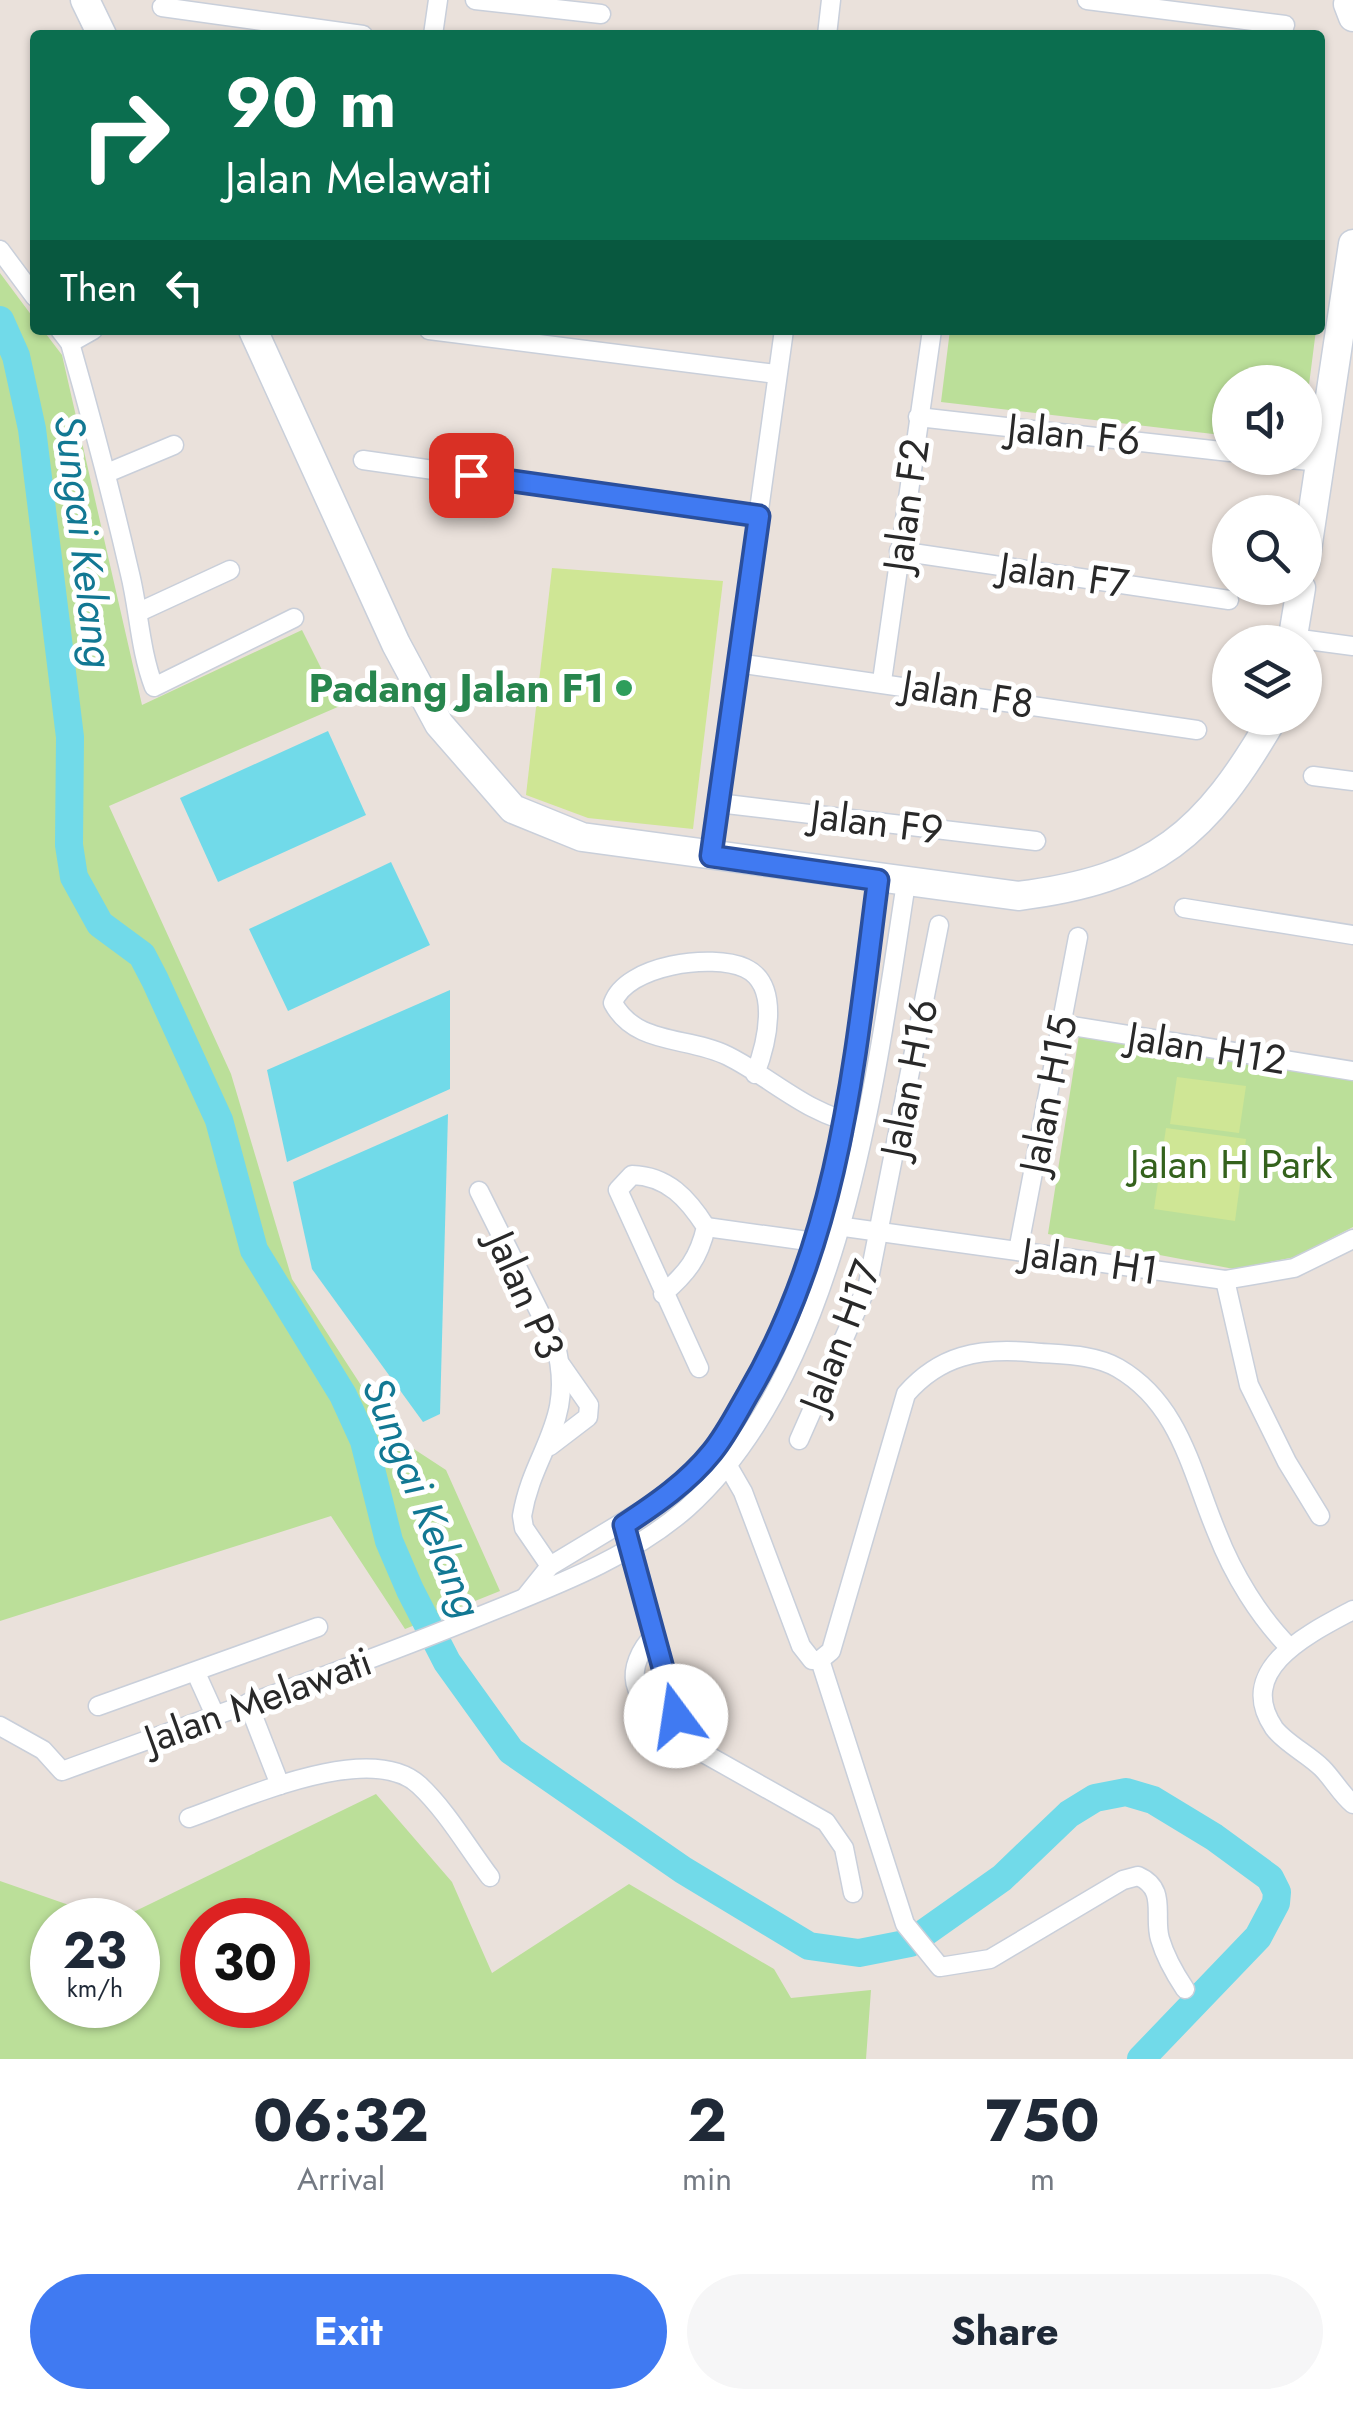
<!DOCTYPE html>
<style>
:root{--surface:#fff;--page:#f6f6f7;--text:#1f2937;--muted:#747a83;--accent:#407af2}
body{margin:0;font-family:Jost,sans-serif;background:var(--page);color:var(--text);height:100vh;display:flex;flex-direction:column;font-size:38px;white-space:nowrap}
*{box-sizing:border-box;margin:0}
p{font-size:32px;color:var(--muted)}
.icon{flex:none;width:55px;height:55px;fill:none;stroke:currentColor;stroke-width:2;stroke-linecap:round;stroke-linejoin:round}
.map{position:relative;height:2059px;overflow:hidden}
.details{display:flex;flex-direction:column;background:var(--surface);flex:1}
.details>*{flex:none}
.top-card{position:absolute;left:30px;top:30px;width:1295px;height:305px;border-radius:10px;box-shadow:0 2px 8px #0004;background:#0b6e4f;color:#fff;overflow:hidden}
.tools{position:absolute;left:1212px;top:365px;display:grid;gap:20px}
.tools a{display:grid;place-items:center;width:110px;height:110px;border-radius:50%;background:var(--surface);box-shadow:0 2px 8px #0004;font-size:50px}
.speed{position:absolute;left:30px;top:1898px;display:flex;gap:20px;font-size:50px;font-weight:700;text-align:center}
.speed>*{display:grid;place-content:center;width:130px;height:130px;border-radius:50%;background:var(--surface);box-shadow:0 2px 8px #0004;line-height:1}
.speed small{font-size:25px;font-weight:400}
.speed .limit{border:15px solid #d22;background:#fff;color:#111}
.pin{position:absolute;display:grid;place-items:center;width:85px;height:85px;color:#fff;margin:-42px;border-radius:20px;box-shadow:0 5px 15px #0006}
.me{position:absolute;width:110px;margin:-55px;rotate:346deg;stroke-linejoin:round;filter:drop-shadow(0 0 8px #0008)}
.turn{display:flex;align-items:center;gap:35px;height:210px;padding:0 30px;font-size:45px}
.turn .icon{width:130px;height:130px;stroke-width:2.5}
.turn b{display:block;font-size:70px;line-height:85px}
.then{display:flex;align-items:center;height:95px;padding:0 30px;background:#0003;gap:20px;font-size:38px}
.eta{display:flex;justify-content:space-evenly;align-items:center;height:170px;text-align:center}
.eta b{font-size:60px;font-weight:700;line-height:70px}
.action{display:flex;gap:20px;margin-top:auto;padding:20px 30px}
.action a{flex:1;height:115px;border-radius:60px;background:var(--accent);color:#fff;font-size:40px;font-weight:700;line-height:115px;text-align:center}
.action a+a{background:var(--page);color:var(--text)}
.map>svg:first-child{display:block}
.green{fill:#bbdf99;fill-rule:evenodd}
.pitch{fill:#cfe695}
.water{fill:#71dae9}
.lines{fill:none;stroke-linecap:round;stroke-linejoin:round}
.river{stroke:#71dae9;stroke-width:28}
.street-casing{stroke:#c9cfda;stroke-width:21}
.secondary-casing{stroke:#c9cfda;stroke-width:31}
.street{stroke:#fff;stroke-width:18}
.secondary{stroke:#fff;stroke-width:28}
.route-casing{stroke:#2a4f9d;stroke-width:25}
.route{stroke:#407af2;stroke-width:18}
.leisure-dot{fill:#2e9e5b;stroke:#fff;stroke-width:4}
.labels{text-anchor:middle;stroke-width:10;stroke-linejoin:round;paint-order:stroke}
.street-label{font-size:40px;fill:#292929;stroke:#fff}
.leisure-label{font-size:40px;font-weight:bold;fill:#27864d;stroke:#fff;text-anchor:end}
.park-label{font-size:40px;fill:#34621c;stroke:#fff}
.water-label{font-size:42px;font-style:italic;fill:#127893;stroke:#fff}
</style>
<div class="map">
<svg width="1353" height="2059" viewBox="0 0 1353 2059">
<rect width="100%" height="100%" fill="#eae1db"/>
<g class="green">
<polygon points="0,273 35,320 35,330 43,330 62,355 142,705 302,630 340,706 109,806 231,1074 292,1279 394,1436 446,1470 500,1591 405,1629 331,1516 0,1621"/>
<polygon points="950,330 1316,330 1305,416 1305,382 1230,382 1230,436 941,402"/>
<polygon points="1079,1035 1353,1079 1353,1227 1295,1257 1234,1269 1048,1234"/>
<path d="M376,1794L452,1882L492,1973L629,1884L774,1969L791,1998L871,1990L866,2059H0V1881L112,1920H52V2005H138V1920H117ZM288,1920V2005H202V1920Z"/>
</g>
<g class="pitch">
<polygon points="552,568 723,581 693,829 588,818 526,795"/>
<polygon points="1177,1077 1246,1086 1239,1133 1170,1124"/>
<polygon points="1166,1128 1246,1139 1235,1221 1154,1209"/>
</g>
<g class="water">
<polygon points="328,731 366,815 218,882 180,798"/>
<polygon points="391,862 430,945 288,1011 249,929"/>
<polygon points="450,990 450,1089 287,1162 267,1070"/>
<polygon points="448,1114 440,1414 423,1422 312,1269 293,1182"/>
</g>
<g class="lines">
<polyline class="river" points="0,320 16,356 32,429 70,737 69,845 74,877 100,924 142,955 155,980 219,1120 254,1250 343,1395 364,1441 389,1541 410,1590 447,1662 511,1751 683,1870 809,1946 859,1953 910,1943 1002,1878 1069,1814 1095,1798 1126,1792 1153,1800 1214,1837 1270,1878 1277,1892 1276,1903 1258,1937 1141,2059"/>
<defs>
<g id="street">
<polyline points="475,0 601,14"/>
<polyline points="1087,0 1285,25"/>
<polyline points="162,7 363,35"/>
<polyline points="433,35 438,0"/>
<polyline points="827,35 831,0"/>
<polyline points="0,250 35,297"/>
<path d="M60,330L70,343C92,420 112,496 130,574C139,611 140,651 154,687L294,618"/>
<polyline points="429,330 776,374"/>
<polyline points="70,343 93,330"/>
<polyline points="918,417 1230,452"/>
<polyline points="1280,458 1320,462"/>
<polyline points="363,460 759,516"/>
<polyline points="107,473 174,445"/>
<polyline points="899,551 1229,600"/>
<polyline points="139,612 230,570"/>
<polyline points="1293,638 1353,646"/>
<polyline points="737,663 1197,730"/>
<polyline points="882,681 932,330"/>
<polyline points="1313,776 1353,781"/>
<polyline points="718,803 1036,841"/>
<polyline points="711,856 784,330"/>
<polyline points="1184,908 1353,935"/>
<polyline points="1060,1024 1353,1071"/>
<path d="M755,1074C766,1046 782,985 745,968C712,953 626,965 613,1003C636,1046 688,1036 728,1056C772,1078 808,1115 859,1124"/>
<path d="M479,1191L555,1343C577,1422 533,1449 522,1516L524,1528L550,1566"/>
<polyline points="830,1225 1225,1280 1294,1268 1353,1239"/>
<polyline points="706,1227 815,1242"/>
<polyline points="1018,1251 1078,937"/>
<polyline points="1225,1280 1249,1385 1287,1462 1320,1516"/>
<path d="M663,1294C687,1273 699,1258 706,1227C688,1199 668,1176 632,1175L618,1190L699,1368"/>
<polyline points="799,1440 868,1284 939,925"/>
<polyline points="550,1446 588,1417 589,1405 561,1365"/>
<polyline points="728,1466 743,1492 801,1646 812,1660 820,1660"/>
<polyline points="630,1539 676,1716 691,1746 826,1822 844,1848 853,1893"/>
<polyline points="526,1596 550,1566 671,1493 714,1451 764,1367 815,1242 847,1122 879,880"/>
<path d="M1353,1610C1310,1633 1234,1669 1274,1728C1285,1743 1308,1754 1322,1768C1333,1779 1341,1794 1353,1804"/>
<path d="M655,1634C623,1668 628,1704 676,1716"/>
<path d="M820,1660L831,1651L906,1394C940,1355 979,1348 1029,1352C1057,1355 1093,1353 1118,1368C1180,1404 1191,1471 1217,1533C1233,1574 1259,1617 1290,1648"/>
<path d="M820,1660L905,1924L940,1967L990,1959L1123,1880L1138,1876C1168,1889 1153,1916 1160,1939C1165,1956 1175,1974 1185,1989"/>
<polyline points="196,1673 215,1715"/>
<polyline points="248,1703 280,1785"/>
<polyline points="98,1706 318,1627"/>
<path d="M0,1726L43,1750L62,1771C201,1720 342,1672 480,1616C551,1587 629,1559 687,1508C841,1370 876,1077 906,883"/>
<path d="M189,1818C243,1799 370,1740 419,1785C446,1810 468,1848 490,1877"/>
</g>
<g id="secondary">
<polyline points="85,0 102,35"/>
<polyline points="1348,4 1353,17"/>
<path d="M253,330L396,644L439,724L513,809L582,837L1018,896C1155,879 1206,834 1273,718"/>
<polyline points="1305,563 1353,244"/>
<polyline points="1292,642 1301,588"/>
</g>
</defs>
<use href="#street" class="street-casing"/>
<use href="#secondary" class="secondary-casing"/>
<use href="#street" class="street"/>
<use href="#secondary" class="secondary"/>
</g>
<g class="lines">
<defs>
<path id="route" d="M471,475L759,516L711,856L878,880C855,1057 841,1236 748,1394C737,1413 726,1435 712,1452C688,1482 656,1504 624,1525L676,1716"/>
</defs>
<use href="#route" class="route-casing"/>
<use href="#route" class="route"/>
</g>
<circle class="leisure-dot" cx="624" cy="688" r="10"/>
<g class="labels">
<g class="street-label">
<text transform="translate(1074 434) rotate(6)" y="14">Jalan F6</text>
<text transform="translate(906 505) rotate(-82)" y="14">Jalan F2</text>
<text transform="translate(1064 575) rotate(8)" y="14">Jalan F7</text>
<text transform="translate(968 694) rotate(9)" y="14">Jalan F8</text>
<text transform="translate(877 822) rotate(7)" y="14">Jalan F9</text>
<text transform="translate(1207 1048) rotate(9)" y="14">Jalan H12</text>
<text transform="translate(909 1078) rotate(-79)" y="14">Jalan H16</text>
<text transform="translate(1048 1094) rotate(-79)" y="14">Jalan H15</text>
<text transform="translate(1090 1261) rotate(8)" y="14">Jalan H1</text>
<text transform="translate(526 1295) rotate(66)" y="14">Jalan P3</text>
<text transform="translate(840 1336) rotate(-69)" y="14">Jalan H17</text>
<text transform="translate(258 1700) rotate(-20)" y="14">Jalan Melawati</text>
</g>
<g class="leisure-label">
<text x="604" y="702">Padang Jalan F1</text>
</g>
<g class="park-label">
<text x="1231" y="1178">Jalan H Park</text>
</g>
<g class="water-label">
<text transform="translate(85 541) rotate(83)" y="15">Sungai Kelang</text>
<text transform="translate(423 1497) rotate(68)" y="15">Sungai Kelang</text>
</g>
</g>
</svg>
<div class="tools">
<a><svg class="icon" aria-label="sound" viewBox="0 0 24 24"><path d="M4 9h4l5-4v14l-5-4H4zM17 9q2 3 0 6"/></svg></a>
<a><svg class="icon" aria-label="search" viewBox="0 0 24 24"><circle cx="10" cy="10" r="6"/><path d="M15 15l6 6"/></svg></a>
<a><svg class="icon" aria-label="layers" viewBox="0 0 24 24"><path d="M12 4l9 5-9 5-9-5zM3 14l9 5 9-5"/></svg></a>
</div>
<div class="speed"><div>23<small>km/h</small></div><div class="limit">30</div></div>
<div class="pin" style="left:471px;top:475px;background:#d93025"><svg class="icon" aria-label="arrive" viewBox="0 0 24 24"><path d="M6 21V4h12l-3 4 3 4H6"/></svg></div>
<svg class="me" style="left:676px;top:1716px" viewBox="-20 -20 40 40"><circle r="19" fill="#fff"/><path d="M0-13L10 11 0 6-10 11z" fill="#407af2"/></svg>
<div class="top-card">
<div class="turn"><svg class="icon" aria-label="right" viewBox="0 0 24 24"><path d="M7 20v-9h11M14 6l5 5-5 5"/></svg><div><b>90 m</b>Jalan Melawati</div></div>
<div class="then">Then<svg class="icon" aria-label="left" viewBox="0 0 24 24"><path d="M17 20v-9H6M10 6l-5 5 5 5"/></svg></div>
</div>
</div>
<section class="details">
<div class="eta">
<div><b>06:32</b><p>Arrival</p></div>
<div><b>2</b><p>min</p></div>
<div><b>750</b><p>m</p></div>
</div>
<div class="action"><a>Exit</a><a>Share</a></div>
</section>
